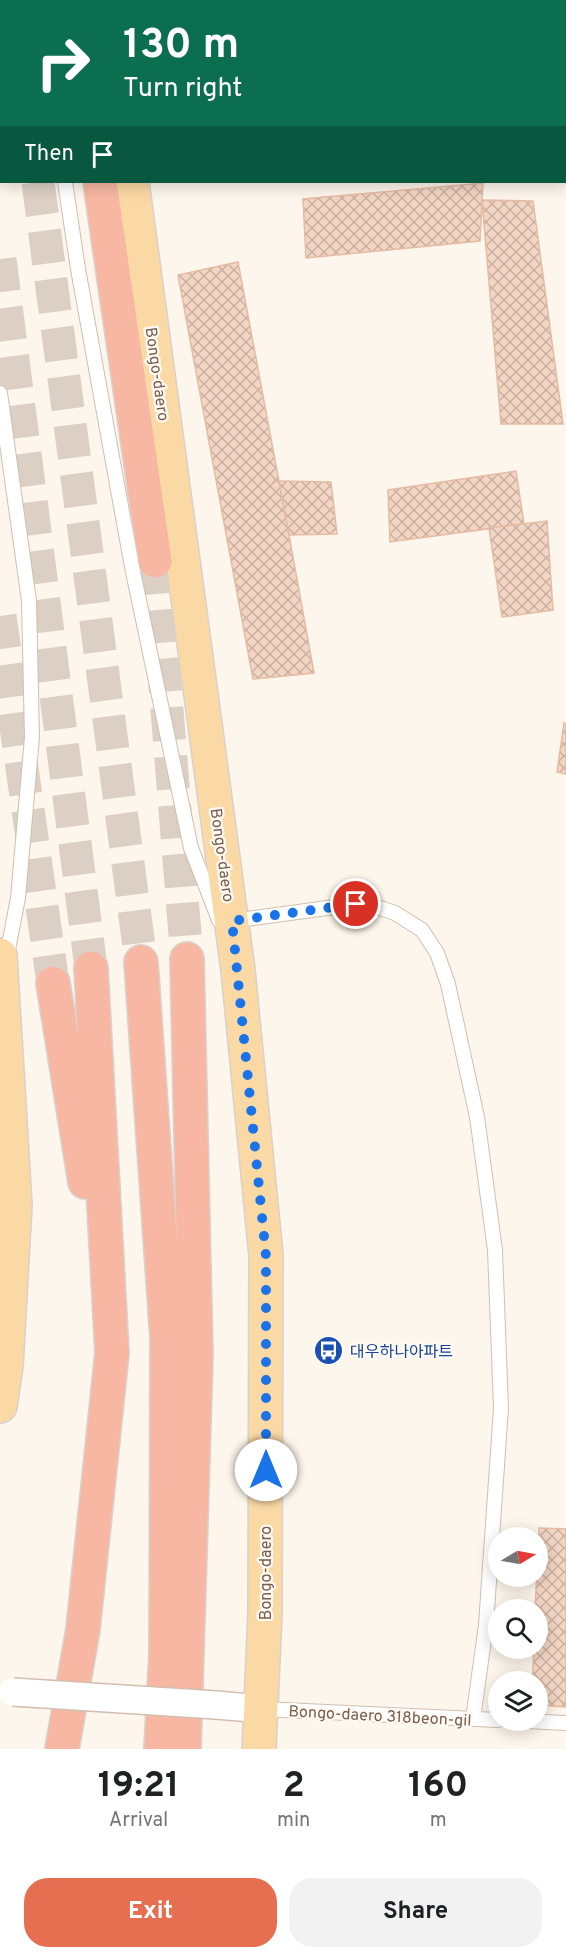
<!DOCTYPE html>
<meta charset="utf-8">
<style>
:root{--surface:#fff;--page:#f2f2f2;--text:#202124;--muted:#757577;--accent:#e76f51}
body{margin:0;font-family:Overpass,"Noto Sans KR",sans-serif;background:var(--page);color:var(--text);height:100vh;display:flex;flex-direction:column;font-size:22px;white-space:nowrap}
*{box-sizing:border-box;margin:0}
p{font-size:20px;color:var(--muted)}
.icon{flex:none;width:33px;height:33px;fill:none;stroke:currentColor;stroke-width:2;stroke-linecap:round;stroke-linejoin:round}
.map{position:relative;height:1749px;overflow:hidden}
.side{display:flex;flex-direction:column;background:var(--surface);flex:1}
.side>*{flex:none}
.hud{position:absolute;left:0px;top:0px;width:567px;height:183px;box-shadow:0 3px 15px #0003;background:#0b6e4f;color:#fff;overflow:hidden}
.needle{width:39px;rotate:80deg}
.controls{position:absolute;left:488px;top:1527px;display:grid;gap:12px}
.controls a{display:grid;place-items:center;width:60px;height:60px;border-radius:50%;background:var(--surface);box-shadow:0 3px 15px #0003;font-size:30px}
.pin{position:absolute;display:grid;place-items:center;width:51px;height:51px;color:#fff;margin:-26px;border:3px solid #fff;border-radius:50%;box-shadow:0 2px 6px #0007}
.me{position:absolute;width:66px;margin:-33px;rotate:0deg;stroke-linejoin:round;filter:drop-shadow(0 0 4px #0008)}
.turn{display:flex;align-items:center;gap:21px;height:126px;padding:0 24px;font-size:27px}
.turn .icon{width:78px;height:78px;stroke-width:2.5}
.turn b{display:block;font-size:42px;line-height:51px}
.then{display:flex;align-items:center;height:57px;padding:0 24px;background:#0003;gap:12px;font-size:22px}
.eta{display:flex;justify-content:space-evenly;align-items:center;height:102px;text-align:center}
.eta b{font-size:36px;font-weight:700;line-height:42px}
.button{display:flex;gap:12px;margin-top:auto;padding:12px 24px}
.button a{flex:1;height:69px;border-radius:24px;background:var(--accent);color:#fff;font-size:24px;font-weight:700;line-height:69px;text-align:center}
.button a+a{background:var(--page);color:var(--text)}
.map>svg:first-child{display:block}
.building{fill:url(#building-cross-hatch);stroke:#e6bba3;stroke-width:1.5}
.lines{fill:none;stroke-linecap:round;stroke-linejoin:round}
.highway-tunnel{stroke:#dcd0c4;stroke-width:33;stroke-dasharray:33 16;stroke-linecap:butt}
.lane-casing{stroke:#d1beb0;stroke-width:16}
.street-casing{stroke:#d1beb0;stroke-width:30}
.primary-casing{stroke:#dad1cd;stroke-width:36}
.highway-casing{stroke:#dad1cd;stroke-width:36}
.lane{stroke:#fff;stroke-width:14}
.street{stroke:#fff;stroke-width:27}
.primary{stroke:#fbd9a5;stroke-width:33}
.highway{stroke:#f7b7a3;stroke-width:33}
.street-bridge-casing{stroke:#d1beb0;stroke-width:30;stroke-linecap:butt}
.street-bridge{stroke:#fff;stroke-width:27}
.route{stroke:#1a73e8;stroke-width:10;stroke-dasharray:0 18}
.labels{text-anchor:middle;stroke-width:4.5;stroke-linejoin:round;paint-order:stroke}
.street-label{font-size:16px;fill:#7a5c4d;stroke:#fffaf3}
.transit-label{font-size:16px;fill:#164399;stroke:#fffaf3;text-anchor:start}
</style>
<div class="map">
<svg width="566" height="1749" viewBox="0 0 566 1749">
<defs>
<pattern id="building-cross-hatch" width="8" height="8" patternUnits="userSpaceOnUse" patternTransform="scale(1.5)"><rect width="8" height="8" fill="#f3d5c3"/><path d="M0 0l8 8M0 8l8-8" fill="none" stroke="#cab0a1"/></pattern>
</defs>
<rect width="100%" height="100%" fill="#fdf6ec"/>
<g class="building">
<polygon points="483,183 480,241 306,258 303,199"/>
<polygon points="482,200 533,201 563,424 501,424"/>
<polygon points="238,262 289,535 314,673 253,679 178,275"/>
<polygon points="516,471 524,524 390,542 388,490"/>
<polygon points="279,481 331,482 337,534 289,535"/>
<polygon points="547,521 553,610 502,617 489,528"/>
<polygon points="564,723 566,724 566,774 557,772"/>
<polygon points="539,1528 566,1529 566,1707 537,1705 537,1682 532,1682 534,1648 537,1648 537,1610 535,1610"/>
</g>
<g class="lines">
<g class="highway-tunnel">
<polyline points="14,0 14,2"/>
<polyline points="38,182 141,962"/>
<polyline points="0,259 91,968"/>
<polyline points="155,561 187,959"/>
<polyline points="0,616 53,983"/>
</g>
<defs>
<g id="lane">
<polyline points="40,0 40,2"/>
<polyline points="355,0 356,2"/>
<polyline points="65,182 78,269 132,567 191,848 219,920"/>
<polyline points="0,393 29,601 32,737 18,898 6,960"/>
<polyline points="232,921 356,904 371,905 395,913 422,930 437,953 448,984 477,1117 495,1250 501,1408 486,1625 473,1719"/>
<polyline points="262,1709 498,1720"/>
<polyline points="508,1720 566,1723"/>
</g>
<polyline id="street" points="216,1705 262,1709"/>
<g id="primary">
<polyline points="103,0 103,2"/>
<polyline points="132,182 238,970 266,1256 265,1613 259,1749"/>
<polyline points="0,955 15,1205 6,1366 0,1406"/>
</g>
<g id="highway">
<polyline points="73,0 73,2"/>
<polyline points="100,182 155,561"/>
<polyline points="141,962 167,1338 166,1653 161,1749"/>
<polyline points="53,983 85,1182"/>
<polyline points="62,1749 83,1629 112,1353 91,968"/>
<polyline points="184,1749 196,1355 187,959"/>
</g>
</defs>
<use href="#lane" class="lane-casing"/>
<use href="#street" class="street-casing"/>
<use href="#primary" class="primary-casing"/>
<use href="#highway" class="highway-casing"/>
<use href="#lane" class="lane"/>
<use href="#street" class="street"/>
<use href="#primary" class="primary"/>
<use href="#highway" class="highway"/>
<defs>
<polyline id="street-bridge" points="13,1692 216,1705"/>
</defs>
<use href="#street-bridge" class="street-bridge-casing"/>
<use href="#street-bridge" class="street-bridge"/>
</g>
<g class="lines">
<polyline class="route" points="266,1470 266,1256 232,921 356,904"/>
</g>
<defs>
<symbol id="bus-disc" viewBox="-11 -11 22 22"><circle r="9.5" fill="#1a4fb4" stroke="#fffaf3"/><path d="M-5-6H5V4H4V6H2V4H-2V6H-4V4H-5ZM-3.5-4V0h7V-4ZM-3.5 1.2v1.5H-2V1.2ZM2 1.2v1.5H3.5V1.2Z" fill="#fff"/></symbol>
</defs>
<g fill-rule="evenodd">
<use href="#bus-disc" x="312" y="1334" width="33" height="33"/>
</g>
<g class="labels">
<g class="street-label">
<text transform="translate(158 374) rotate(82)" y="6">Bongo-daero</text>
<text transform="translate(223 855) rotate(82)" y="6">Bongo-daero</text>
<text transform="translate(265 1573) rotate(-90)" y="6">Bongo-daero</text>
<text transform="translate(380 1715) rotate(3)" y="6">Bongo-daero 318beon-gil</text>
</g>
<g class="transit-label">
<text x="350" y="1357">대우하나아파트</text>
</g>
</g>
</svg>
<div class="controls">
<a><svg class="needle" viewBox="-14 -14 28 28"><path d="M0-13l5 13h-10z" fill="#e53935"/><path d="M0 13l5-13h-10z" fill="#757577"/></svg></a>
<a><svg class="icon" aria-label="search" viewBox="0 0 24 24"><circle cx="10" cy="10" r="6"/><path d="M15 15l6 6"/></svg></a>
<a><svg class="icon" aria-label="layers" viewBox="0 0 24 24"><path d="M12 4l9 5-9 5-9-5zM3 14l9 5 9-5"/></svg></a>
</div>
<div class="pin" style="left:356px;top:904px;background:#d93025"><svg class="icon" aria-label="arrive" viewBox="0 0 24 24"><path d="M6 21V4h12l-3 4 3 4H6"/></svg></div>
<svg class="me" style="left:266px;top:1470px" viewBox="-20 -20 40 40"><circle r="19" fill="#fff"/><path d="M0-13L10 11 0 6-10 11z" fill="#1a73e8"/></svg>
<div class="hud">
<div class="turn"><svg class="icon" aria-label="right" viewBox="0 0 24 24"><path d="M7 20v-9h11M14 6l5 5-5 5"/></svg><div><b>130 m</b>Turn right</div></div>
<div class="then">Then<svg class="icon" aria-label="arrive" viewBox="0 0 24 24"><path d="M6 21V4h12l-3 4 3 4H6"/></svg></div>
</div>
</div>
<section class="side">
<div class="eta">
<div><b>19:21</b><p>Arrival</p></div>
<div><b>2</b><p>min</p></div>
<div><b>160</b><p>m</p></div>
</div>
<div class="button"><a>Exit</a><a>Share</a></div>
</section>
